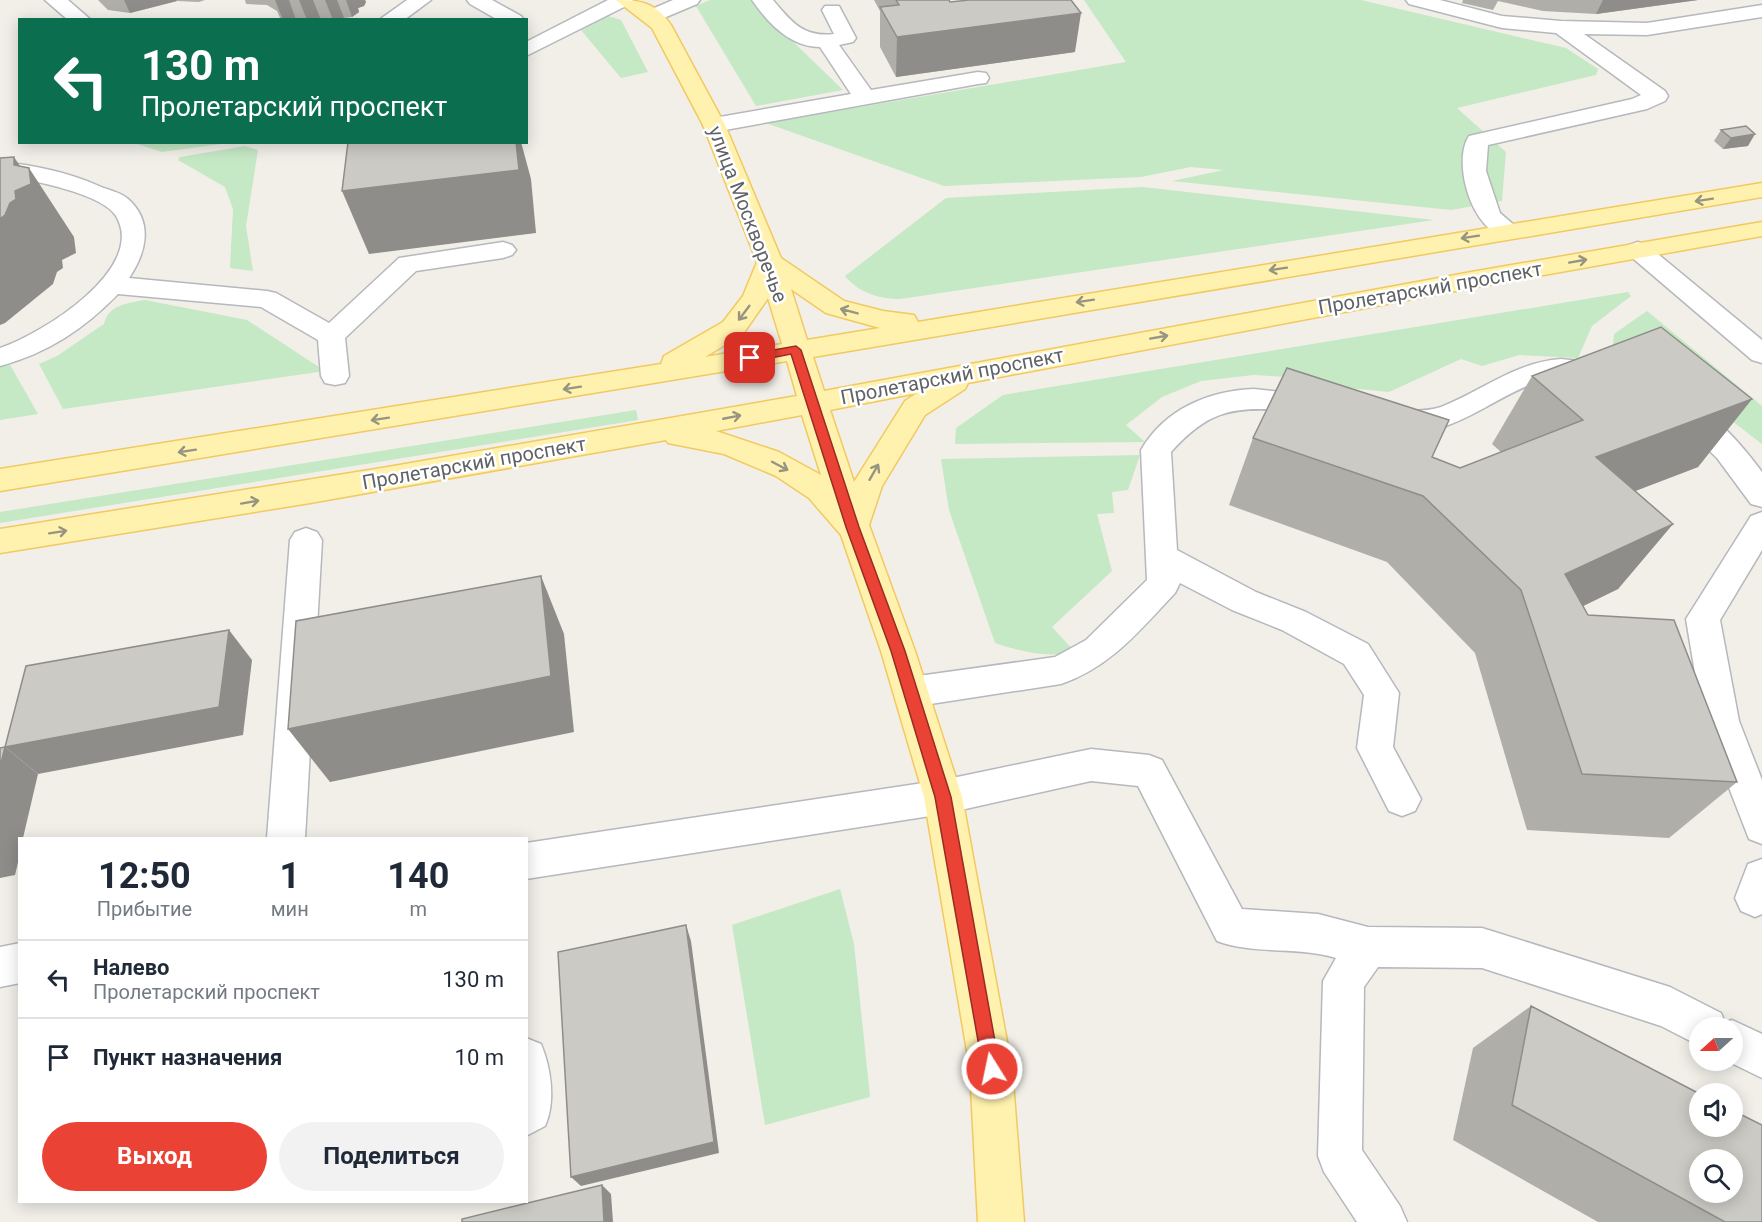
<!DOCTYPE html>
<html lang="ru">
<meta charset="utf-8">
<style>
:root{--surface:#fff;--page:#f2f2f3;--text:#1f2937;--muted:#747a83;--line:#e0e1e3;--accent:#ea4335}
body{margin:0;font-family:Roboto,sans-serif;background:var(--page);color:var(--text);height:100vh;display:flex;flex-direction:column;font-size:22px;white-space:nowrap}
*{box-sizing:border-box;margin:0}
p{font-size:20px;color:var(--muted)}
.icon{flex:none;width:33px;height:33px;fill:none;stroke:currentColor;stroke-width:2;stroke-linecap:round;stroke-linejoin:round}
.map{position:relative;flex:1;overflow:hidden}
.side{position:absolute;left:18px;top:837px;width:510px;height:366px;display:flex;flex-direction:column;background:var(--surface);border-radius:0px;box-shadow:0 3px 15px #0003}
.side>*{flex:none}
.top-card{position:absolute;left:18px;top:18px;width:510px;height:126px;border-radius:0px;box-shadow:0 3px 15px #0003;background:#0b6e4f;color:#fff;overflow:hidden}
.needle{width:39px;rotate:249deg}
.controls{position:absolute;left:1689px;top:1017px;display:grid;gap:12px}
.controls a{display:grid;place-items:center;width:54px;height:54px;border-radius:50%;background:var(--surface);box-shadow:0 3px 15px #0003;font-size:30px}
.pin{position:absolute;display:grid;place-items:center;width:51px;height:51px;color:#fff;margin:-26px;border-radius:12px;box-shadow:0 3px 9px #0006}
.me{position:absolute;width:66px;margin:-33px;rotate:350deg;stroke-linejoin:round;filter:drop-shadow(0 0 4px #0008)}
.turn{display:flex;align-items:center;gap:21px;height:126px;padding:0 24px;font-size:27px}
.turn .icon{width:78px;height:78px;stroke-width:2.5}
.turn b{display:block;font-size:42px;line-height:51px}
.eta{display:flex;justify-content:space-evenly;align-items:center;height:102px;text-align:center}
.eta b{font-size:36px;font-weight:700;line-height:42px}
.action{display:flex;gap:12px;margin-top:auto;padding:12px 24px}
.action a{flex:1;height:69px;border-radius:36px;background:var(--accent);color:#fff;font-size:24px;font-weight:700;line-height:69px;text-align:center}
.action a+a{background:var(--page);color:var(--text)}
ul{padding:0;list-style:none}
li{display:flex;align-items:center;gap:18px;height:78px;padding:0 24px;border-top:2px solid var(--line)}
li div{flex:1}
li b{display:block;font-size:22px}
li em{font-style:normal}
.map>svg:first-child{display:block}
.green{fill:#c5e8c5}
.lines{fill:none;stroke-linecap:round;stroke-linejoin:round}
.minor-casing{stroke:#b5b8bc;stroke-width:3}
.major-casing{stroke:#f2c960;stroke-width:3}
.minor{fill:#fff;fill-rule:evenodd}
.major{fill:#fff2af;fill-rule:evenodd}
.wall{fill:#afaea9}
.shaded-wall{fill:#8f8d8a}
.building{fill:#cccac5;stroke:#8f8d8a;stroke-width:1.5;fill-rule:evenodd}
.oneway{stroke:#979581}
.route{fill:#ea4335;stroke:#982c22;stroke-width:1.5}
.labels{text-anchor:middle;stroke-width:5;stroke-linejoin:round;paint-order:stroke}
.street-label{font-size:20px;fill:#5f6368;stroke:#fff}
</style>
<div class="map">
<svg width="1762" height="1222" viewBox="0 0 1762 1222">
<rect width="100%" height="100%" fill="#f1efe8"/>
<g class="green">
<polygon points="710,0 750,0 843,90 756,106 696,6"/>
<polygon points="1084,0 1361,0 1566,48 1598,69 1596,75 1457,108 1506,152 1502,201 1451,210 1172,181 1224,170 1191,167 1141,177 944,186 766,123 1126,62"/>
<polygon points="608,16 621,20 648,72 621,78 581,30"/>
<polygon points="134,143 136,142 228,143 162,152"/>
<polygon points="245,146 258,150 246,226 253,271 230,268 233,209 225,187 178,160 180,157"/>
<path d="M1143,187L1434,220L900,299C878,299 858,292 845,276L946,198Z"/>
<polygon points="1628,292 1631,296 1592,326 1578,358 1519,355 1482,366 1461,359 1389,392 1349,388 1309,378 1253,375 1201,381 1162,397 1126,425 1145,442 955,444 956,428 1003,395"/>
<path d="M145,300L247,320L325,371L63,409L39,364L57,356L104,324C108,305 128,303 145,300Z"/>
<polygon points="1647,311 1762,406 1762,444 1727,417 1611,367 1614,334"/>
<polygon points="9,363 38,414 0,420 0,365"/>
<polygon points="636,410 638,420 0,523 0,512"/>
<path d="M1140,455L1128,490L1112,492L1114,513L1097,514L1112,571L1052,627L1075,652C1046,658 1022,652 995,643L949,510L941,459Z"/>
<polygon points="840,889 854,944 870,1097 765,1125 732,925"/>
</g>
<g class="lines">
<defs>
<g id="minor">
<polygon points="45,0 68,0 91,20 68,20"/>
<polygon points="407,0 431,0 404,20 379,20"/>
<polygon points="467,0 492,0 521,16 524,20 498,20 470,4"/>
<polygon points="608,0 633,0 630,4 526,56 526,42"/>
<polygon points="673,0 700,0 697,4 659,20 645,20 642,16 645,12"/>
<path d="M752,0H773C791,21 803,38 834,34L822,10L825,6H839L856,38L853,42L839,45L871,90L978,72L986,73L989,78L986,83L978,84L714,132L706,130L703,125L706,120L714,118L851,94L820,47C790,47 768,23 752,0Z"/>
<path d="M1406,0H1440L1502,16L1561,21L1647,23L1762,5V17L1647,35L1584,34L1665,91L1668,96L1665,101L1647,109L1488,145L1486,171L1500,213L1521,231L1518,236C1476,247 1450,164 1469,136L1632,99L1641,95L1556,33L1502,28L1409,4Z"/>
<path d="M0,162C34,165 67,172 99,186C108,190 120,192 128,199C154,222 146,253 129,278L267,291L276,293L329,323L399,258L503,242L512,245L516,250L512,255L503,258L416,271L345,338L349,376L345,383L335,385L325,383L321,376L318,340L261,307L118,294C84,329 48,353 0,366V348C40,335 148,269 116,216C102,193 25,178 0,176Z"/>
<polygon points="1638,242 1647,245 1762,340 1762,363 1752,360 1629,255 1625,250 1629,245"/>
<path d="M1561,359L1599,363L1603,370L1599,377C1581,382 1562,374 1543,380C1490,396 1447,446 1387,428L1383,421L1387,414C1405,409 1423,413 1441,407C1482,391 1516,362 1561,359Z"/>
<path d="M1254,389L1324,397L1328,404L1324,411C1310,415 1297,412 1282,410C1230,406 1206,413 1171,452L1177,550L1256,592L1306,612L1368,644L1399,693L1393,747L1421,799L1415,811L1402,816L1389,811L1357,748L1364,695L1344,664L1282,630L1232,610L1180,583L1175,593C1140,630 1111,667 1061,684L911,707L899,702L894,692L899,682L911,677L1055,657L1086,640L1147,580L1141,450C1165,409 1208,391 1254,389Z"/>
<path d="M1685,401C1712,409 1745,449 1762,472V507L1751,504L1717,458L1675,418L1671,411L1675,404Z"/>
<polygon points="1762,512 1762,550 1720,620 1739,721 1762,780 1762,844 1749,839 1703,721 1686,619 1751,516"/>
<polygon points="306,528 317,532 322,540 305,838 267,838 290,540 295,532"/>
<path d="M1091,749L1149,755L1162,760L1242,909L1318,914L1368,927L1482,928L1670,987L1721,1013L1725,1023L1732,1020L1762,1034V1078L1725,1060H1732V1028H1700V1046L1661,1026L1482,968L1378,967L1364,987L1362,1150L1400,1206L1407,1222H1357L1324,1172L1318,1156L1323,981L1336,958C1298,946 1254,955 1217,941L1138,786L1091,781L943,814L526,879V843L943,780Z"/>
<polygon points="1762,859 1762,914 1755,917 1741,911 1735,898 1748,864"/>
<polygon points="20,943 20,983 0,987 0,947"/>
<path d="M526,1038L541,1044C551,1068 556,1102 545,1126L526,1136Z"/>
</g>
<path id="major" d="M616,0C641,0 656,3 671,25L725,125L781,258L844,301L883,311L914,315L918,322L1762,183V197L813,357L824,391L1477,271L1762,222V236L1477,287L968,383L965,389L925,415L882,486L869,525L915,651L962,797L1012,1069L1024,1222H978L970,1069L924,797L881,651L841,535L809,498L776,476L724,454L668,443L666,440L310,503L0,553V529L388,467L797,396L787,361L0,491V469L661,364L664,356L723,322L743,296L757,262L703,125L652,28ZM791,289L826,313L880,328L807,340ZM768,298L782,344L705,357L743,334ZM917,393L905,401L854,482L830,410ZM802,415L821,475L779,452L716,431Z"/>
</defs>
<use href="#minor" class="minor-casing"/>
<use href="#major" class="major-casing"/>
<use href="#minor" class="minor"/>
<use href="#major" class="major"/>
</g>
<g class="wall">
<polygon points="98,0 205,0 199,2 177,1 130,13 108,10"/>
<polygon points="245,0 365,0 366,2 364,6 358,8 359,12 352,17 344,18 341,20 281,20 277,11 267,5 246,4"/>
<polygon points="874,0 949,0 950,2 1075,52 896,77 880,47 880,11"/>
<polygon points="1463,0 1698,0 1596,14 1543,11 1498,1 1493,10 1462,3"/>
<polygon points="1721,130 1748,146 1723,149 1714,141"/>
<polygon points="1532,376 1752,399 1698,467 1635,491 1673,524 1618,589 1583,606 1588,615 1737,782 1669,838 1527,830 1475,653 1387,562 1229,505 1253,438 1432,457 1460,468 1501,452 1492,444"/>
<polygon points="1531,1006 1762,1222 1598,1222 1453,1140 1473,1048"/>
</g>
<g class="shaded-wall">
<polygon points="124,0 176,0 177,1 130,13"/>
<polygon points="275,0 289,0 296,20 283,20"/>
<polygon points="299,0 313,0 321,20 307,20"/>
<polygon points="325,0 337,0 344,18 341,20 333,20"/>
<polygon points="346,0 365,0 366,2 364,6 358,8 359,12 352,17"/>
<polygon points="1603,0 1698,0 1596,14"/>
<polygon points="1081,13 1075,52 896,77 897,37"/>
<polygon points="1755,134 1748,146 1723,149 1731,138"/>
<polygon points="516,142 521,142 531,179 536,233 369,254 342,191"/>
<polygon points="14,157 30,181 29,168 74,237 76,253 62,260 63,268 57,272 53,284 5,323 0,325 0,219 14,165"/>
<polygon points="1752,399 1698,467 1549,524 1596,457"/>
<polygon points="1673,524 1618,589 1534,630 1565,574"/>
<polygon points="541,576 564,634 574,732 330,782 288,729"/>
<polygon points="229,630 252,660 243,735 38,774 5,747"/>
<polygon points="5,747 38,774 23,838 20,838 20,854 15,875 0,878 0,767"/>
<polygon points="686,925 691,941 719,1153 581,1186 571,1177"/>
<polygon points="602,1185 611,1194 613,1222 604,1222"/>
</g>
<g class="building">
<polygon points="896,0 949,0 950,2 969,0 1071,0 1081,13 897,37 880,7 899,5"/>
<polygon points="1746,126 1755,134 1731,138 1721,130"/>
<polygon points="348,142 516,142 519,170 342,191"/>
<polygon points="14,157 14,165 29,168 31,184 15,191 16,199 10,203 5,215 0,219 0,158"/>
<polygon points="1661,327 1752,399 1596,457 1673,524 1565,574 1588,615 1674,620 1737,782 1582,774 1521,590 1423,496 1253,438 1287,368 1449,420 1432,457 1460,468 1583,420 1532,376"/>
<polygon points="541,576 551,676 288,729 296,621"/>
<polygon points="229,630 219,707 5,747 26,666"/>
<polygon points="5,747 0,767 0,748"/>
<polygon points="686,925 714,1142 571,1177 558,952"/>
<path d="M1531,1006L1700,1094V1126H1732V1110L1762,1125V1222H1725L1512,1105ZM1700,1160H1732V1192H1700Z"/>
<polygon points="602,1185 604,1222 462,1222 462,1219"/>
</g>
<defs><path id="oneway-shaft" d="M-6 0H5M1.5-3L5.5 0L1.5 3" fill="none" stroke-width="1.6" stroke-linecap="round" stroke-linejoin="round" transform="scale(1.5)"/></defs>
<g class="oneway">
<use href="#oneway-shaft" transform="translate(1704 200) rotate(171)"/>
<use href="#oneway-shaft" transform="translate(1470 237) rotate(171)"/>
<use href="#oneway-shaft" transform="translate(1578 261) rotate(-10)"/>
<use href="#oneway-shaft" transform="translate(1278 269) rotate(171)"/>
<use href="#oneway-shaft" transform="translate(1085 301) rotate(171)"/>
<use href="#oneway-shaft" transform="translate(849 311) rotate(-165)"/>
<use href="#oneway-shaft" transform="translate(744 313) rotate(127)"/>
<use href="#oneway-shaft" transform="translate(1159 337) rotate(-10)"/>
<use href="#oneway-shaft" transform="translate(572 388) rotate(171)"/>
<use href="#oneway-shaft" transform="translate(732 417) rotate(-11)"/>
<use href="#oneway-shaft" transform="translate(380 419) rotate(171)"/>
<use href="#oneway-shaft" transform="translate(187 451) rotate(171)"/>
<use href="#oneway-shaft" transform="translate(780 466) rotate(28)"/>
<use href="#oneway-shaft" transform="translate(874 472) rotate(-60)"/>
<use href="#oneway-shaft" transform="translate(250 502) rotate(-10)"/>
<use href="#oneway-shaft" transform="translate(58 532) rotate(-9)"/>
</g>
<polygon class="route" points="796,346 801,350 859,527 905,651 951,797 1000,1069 998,1076 992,1078 985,1076 983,1069 935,797 891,651 846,527 791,354 750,362 744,358 750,354"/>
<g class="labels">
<g class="street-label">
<text transform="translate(748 214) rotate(69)" y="7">улица Москворечье</text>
<text transform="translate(1430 288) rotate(-10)" y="7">Пролетарский проспект</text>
<text transform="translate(952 376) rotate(-11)" y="7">Пролетарский проспект</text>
<text transform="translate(474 463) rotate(-10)" y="7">Пролетарский проспект</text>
</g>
</g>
</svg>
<div class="controls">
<a><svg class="needle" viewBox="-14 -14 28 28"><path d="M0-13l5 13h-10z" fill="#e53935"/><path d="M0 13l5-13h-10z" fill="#747a83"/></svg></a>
<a><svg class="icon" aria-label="sound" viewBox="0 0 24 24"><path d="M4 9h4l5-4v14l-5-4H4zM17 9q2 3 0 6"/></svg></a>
<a><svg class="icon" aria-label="search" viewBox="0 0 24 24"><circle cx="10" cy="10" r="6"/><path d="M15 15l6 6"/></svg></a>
</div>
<div class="pin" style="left:750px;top:358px;background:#d93025"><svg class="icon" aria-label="arrive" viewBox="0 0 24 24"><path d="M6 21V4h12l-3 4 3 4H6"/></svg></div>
<svg class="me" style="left:992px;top:1069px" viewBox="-20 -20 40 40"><circle r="17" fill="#ea4335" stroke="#fff" stroke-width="3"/><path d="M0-11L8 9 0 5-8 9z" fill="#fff"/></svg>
<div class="top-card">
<div class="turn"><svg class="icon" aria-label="left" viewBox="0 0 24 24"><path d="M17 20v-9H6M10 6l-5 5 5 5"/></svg><div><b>130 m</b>Пролетарский проспект</div></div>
</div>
<section class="side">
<div class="eta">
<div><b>12:50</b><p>Прибытие</p></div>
<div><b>1</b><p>мин</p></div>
<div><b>140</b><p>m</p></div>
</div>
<ul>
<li><svg class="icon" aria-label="left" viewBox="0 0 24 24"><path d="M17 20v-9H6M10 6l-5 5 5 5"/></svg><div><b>Налево</b><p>Пролетарский проспект</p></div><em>130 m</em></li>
<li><svg class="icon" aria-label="arrive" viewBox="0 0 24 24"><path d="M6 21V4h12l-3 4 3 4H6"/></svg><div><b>Пункт назначения</b></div><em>10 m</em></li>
</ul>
<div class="action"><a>Выход</a><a>Поделиться</a></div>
</section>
</div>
